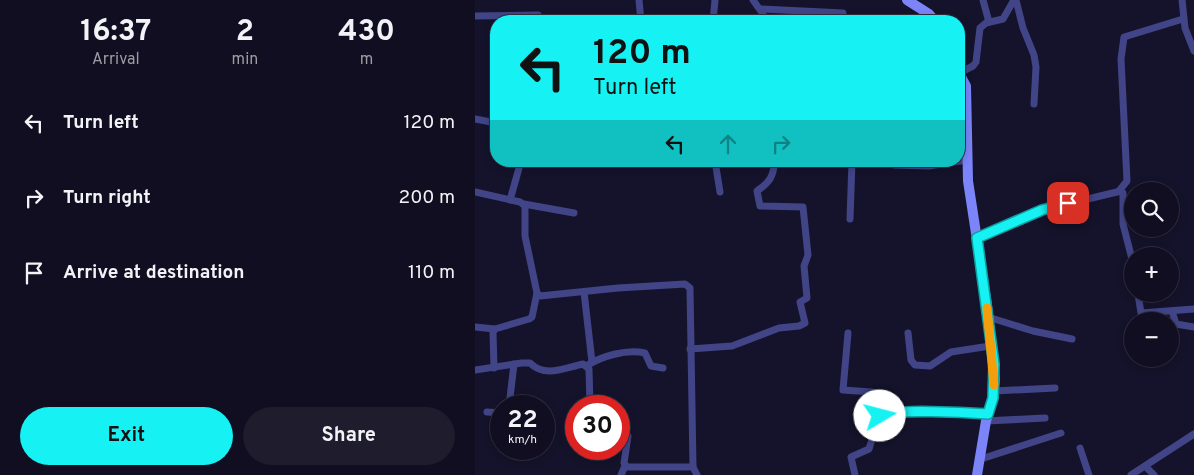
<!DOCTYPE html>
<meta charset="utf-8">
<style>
:root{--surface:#100e20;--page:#1e1c2d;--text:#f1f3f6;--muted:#9c9ca5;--line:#302e3e;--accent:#16f2f3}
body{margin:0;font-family:Overpass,sans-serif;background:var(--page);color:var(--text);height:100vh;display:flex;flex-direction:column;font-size:19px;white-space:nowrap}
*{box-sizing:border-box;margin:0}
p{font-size:16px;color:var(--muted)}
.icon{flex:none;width:28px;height:28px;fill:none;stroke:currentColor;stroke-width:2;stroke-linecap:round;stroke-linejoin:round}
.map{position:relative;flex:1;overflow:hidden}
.details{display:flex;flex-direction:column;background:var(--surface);width:475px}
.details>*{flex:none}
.top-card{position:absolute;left:15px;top:15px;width:475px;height:152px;border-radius:20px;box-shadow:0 2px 8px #0003,0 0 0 1px var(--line);background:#16f2f3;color:#111;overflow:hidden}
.controls{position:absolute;left:649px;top:182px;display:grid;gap:10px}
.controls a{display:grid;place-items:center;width:55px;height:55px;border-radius:50%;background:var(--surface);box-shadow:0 2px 8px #0003,0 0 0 1px var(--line);font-size:25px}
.speed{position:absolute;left:15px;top:395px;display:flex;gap:10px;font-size:25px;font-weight:700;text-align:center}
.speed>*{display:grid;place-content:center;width:65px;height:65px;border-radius:50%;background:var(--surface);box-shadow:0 2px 8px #0003,0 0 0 1px var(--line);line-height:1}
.speed small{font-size:12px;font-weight:400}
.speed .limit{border:8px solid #d22;background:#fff;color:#111}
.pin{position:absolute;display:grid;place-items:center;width:42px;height:42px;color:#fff;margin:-21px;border-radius:10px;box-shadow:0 2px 8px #0006}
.me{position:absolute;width:55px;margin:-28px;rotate:82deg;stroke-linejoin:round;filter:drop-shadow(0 0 4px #0008)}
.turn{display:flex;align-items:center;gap:18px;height:105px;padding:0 20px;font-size:22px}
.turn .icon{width:65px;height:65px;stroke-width:2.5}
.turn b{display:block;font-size:35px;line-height:42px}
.lanes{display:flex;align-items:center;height:48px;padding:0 20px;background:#0003;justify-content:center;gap:25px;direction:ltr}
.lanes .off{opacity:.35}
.eta{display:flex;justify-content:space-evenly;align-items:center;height:85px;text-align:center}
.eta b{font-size:30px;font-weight:700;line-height:35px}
.action{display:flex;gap:10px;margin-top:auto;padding:10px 20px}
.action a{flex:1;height:58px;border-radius:30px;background:var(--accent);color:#111;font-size:20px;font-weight:700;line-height:58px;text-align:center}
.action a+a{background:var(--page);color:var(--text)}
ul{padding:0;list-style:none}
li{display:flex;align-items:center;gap:15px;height:75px;padding:0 20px}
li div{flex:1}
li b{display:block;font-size:19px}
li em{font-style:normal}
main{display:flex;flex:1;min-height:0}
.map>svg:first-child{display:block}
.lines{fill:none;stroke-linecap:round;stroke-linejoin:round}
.street{stroke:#414587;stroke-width:7}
.secondary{stroke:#7b84f8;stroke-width:10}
.route-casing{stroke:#0e9d9e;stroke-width:12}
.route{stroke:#16f2f3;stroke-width:9}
.slow{stroke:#f59e0b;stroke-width:9}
</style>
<main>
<section class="details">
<div class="eta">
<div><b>16:37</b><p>Arrival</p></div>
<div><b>2</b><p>min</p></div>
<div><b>430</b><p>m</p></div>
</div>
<ul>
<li><svg class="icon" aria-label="left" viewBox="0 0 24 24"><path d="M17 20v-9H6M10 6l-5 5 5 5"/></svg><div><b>Turn left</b></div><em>120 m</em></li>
<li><svg class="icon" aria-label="right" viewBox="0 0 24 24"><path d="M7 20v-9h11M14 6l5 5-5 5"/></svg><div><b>Turn right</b></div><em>200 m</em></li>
<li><svg class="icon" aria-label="arrive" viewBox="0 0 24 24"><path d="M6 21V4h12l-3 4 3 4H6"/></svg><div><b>Arrive at destination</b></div><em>110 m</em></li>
</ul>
<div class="action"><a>Exit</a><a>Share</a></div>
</section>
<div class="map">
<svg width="719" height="475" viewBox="0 0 719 475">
<rect width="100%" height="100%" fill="#15132b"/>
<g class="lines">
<g class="street">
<polyline points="164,0 166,21"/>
<polyline points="278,0 288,14 288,21"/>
<polyline points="508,0 514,22"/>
<polyline points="541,0 548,28 559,55 561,67 559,104"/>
<polyline points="707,0 710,28 719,51"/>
<polyline points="286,9 368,13"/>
<polyline points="0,16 63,15"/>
<polyline points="238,21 240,0"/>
<polyline points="484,73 498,66 501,62 505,28 511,23 528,19 539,0"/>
<polyline points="0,119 21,123"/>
<polyline points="240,161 245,192"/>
<polyline points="419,165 454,166 492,160"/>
<polyline points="644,191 652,181 646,59 649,37 708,19"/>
<polyline points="0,192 45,202 50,206 50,236 62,293 65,296 143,288 210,284 215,288 218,467"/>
<polyline points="35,200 46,161"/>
<polyline points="49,204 99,213"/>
<polyline points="375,219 377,161"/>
<polyline points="502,238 567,210 646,191 648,193 648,224 658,263"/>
<polyline points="109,292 117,362"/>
<polyline points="663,294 666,313 719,309"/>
<polyline points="697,311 701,324 719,327"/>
<polyline points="513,317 558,331 597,339"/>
<polyline points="0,327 20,329"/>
<polyline points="373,333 368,390 397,392 405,416"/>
<polyline points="433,333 436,360 440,365 455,366 476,352 515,346"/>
<path d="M215,349L257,346L304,328L324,326L330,323L325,302L332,298L329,266L333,255L328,207L285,206L282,191C295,182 298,177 300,161"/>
<path d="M111,366C127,356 151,349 170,353L176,366L188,368"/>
<polyline points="19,368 18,332 20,329 54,319 57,317 62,293"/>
<path d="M0,370L47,363H55C70,378 89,368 108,364L114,369L115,406"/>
<polyline points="519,391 580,388"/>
<polyline points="34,406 39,364"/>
<polyline points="12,412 26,413"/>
<polyline points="511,421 570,418"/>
<polyline points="144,430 150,432 153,436 149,463 152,467 218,467 222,475"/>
<polyline points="605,448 614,475"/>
<polyline points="506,459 586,433"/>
<polyline points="671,467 679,475"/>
<polyline points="146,475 150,466"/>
<polyline points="380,475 376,457 394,449 404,417 408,413 476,412 513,414"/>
<polyline points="656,475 719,434"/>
</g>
<g class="secondary">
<polyline points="432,0 454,14 460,21"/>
<polyline points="484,73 491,86 493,181 512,305 520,379 518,398 511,421 502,475"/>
</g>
</g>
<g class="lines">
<defs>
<path id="route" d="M405,416C412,408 498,413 513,414L518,398L519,364L502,238L567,210L593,203"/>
</defs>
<use href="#route" class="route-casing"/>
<use href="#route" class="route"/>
<polyline class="slow" points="512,308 519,385"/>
</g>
</svg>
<div class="controls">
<a><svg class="icon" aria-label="search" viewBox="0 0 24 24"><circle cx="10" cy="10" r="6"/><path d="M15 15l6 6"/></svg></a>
<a>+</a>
<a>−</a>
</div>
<div class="speed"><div>22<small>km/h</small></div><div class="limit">30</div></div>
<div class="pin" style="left:593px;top:203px;background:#d93025"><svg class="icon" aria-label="arrive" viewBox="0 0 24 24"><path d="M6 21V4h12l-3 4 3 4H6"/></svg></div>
<svg class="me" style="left:405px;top:416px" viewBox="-20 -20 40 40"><circle r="19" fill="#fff"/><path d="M0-13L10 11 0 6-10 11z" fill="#16f2f3"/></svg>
<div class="top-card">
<div class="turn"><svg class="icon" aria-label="left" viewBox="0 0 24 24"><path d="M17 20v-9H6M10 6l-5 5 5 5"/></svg><div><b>120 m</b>Turn left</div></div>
<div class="lanes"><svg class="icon" aria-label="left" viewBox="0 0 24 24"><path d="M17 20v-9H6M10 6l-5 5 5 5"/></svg><svg class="icon off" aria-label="ahead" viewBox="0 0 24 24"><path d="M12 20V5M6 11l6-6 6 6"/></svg><svg class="icon off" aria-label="right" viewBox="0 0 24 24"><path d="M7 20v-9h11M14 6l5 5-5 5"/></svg></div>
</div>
</div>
</main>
